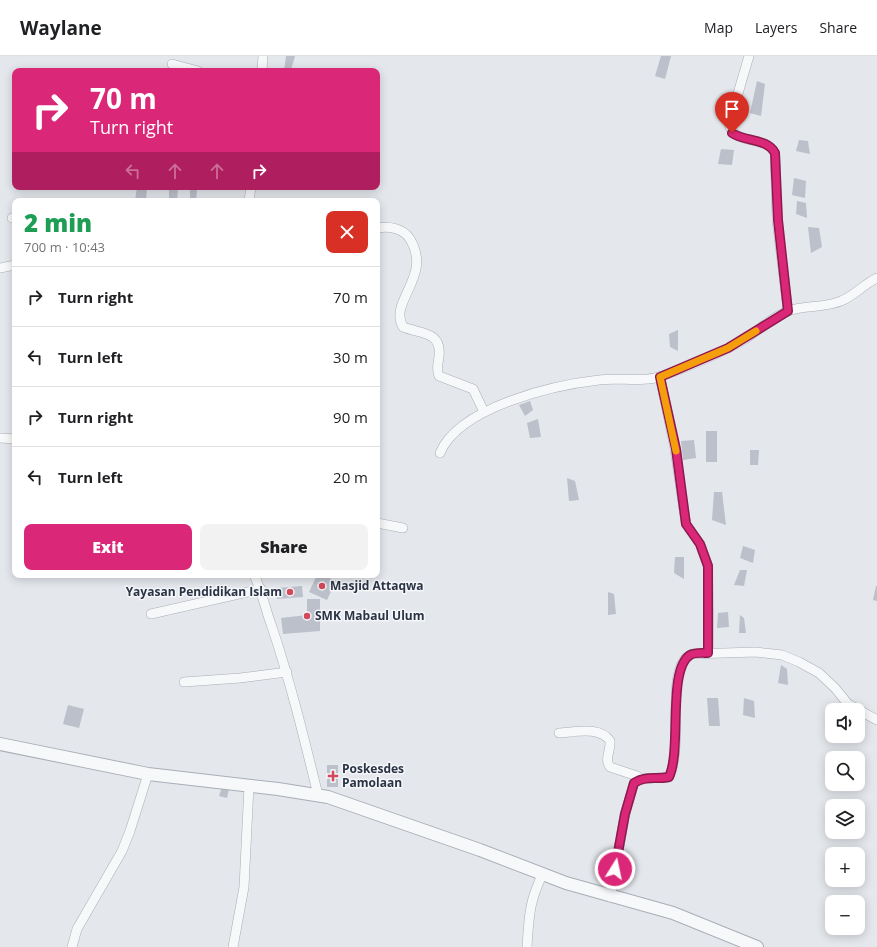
<!DOCTYPE html>
<meta charset="utf-8">
<style>
:root{--surface:#fff;--page:#f2f2f2;--text:#202124;--muted:#757577;--line:#e0e0e0;--accent:#db2777}
body{margin:0;font-family:"Open Sans",sans-serif;background:var(--page);color:var(--text);height:100vh;display:flex;flex-direction:column;font-size:15px;white-space:nowrap}
*{box-sizing:border-box;margin:0}
p{font-size:13px;color:var(--muted)}
.icon{flex:none;width:22px;height:22px;fill:none;stroke:currentColor;stroke-width:2;stroke-linecap:round;stroke-linejoin:round}
.map{position:relative;flex:1;overflow:hidden}
.drawer{position:absolute;left:12px;top:142px;width:368px;height:380px;display:flex;flex-direction:column;background:var(--surface);border-radius:8px;box-shadow:0 2px 10px #0003}
.drawer>*{flex:none}
.top-card{position:absolute;left:12px;top:12px;width:368px;height:122px;border-radius:8px;box-shadow:0 2px 10px #0003;background:#db2777;color:#fff;overflow:hidden}
.controls{position:absolute;left:825px;top:647px;display:grid;gap:8px}
.controls a{display:grid;place-items:center;width:40px;height:40px;border-radius:8px;background:var(--surface);box-shadow:0 2px 10px #0003;font-size:20px}
.pin{position:absolute;display:grid;place-items:center;width:34px;height:34px;color:#fff;margin:-41px -17px;border-radius:50% 50% 50% 0;rotate:-45deg;box-shadow:0 0 4px #0007}
.pin .icon{rotate:45deg}
.me{position:absolute;width:44px;margin:-22px;rotate:10deg;stroke-linejoin:round;filter:drop-shadow(0 0 3px #0008)}
.turn{display:flex;align-items:center;gap:14px;height:84px;padding:0 12px;font-size:18px}
.turn .icon{width:52px;height:52px;stroke-width:2.5}
.turn b{display:block;font-size:28px;line-height:34px}
.lanes{display:flex;align-items:center;height:38px;padding:0 12px;background:#0003;justify-content:center;gap:20px;direction:ltr}
.lanes .off{opacity:.35}
.round{display:grid;place-items:center;flex:none;width:42px;height:42px;border-radius:8px;background:var(--page)}
.summary{display:flex;align-items:center;justify-content:space-between;height:68px;padding:0 12px}
h1{font-size:24px;font-weight:800;line-height:30px;color:#1e9e55}
.primary-button{display:flex;gap:8px;margin-top:auto;padding:8px 12px}
.primary-button a{flex:1;height:46px;border-radius:8px;background:var(--accent);color:#fff;font-size:16px;font-weight:800;line-height:46px;text-align:center}
.primary-button a+a{background:var(--page);color:var(--text)}
ul{padding:0;list-style:none}
li{display:flex;align-items:center;gap:12px;height:60px;padding:0 12px;border-top:1px solid var(--line)}
li div{flex:1}
li b{display:block;font-size:15px}
li em{font-style:normal}
header{display:flex;align-items:center;gap:24px;box-sizing:border-box;height:56px;padding:0 20px;background:var(--surface);border-bottom:1px solid var(--line)}
header strong{font-size:19px}
nav{display:flex;gap:22px;margin-inline-start:auto;font-size:14px}
.map>svg:first-child{display:block}
.building{fill:#bbc0ca}
.lines{fill:none;stroke-linecap:round;stroke-linejoin:round}
.minor-casing{stroke:#a9aeb7;stroke-width:10}
.tertiary-casing{stroke:#a9aeb7;stroke-width:14}
.minor{stroke:#f7f8fa;stroke-width:9}
.tertiary{stroke:#f7f8fa;stroke-width:12}
.route-casing{stroke:#8e194d;stroke-width:10}
.route{stroke:#db2777;stroke-width:7}
.slow{stroke:#f59e0b;stroke-width:7}
.poi-dot{fill:#d1495b;stroke:#f4f6f9;stroke-width:1.5}
.labels{text-anchor:middle;stroke-width:3;stroke-linejoin:round;paint-order:stroke}
.poi-label{font-size:12px;font-weight:bold;fill:#2b3445;stroke:#f4f6f9;text-anchor:start}
</style>
<header>
<strong>Waylane</strong>
<nav><a>Map</a><a>Layers</a><a>Share</a></nav>
</header>
<div class="map">
<svg width="877" height="891" viewBox="0 0 877 891">
<rect width="100%" height="100%" fill="#e4e7ec"/>
<g class="building">
<polygon points="286,0 295,0 291,14 284,15"/>
<polygon points="661,0 671,0 665,23 655,20"/>
<polygon points="757,25 765,28 761,60 750,57"/>
<polygon points="799,84 808,85 810,98 796,95"/>
<polygon points="721,93 734,94 732,109 718,108"/>
<polygon points="794,122 806,125 805,142 792,139"/>
<polygon points="137,131 147,131 146,145 135,145"/>
<polygon points="178,132 177,145 169,145 169,134"/>
<polygon points="190,134 197,134 196,145 190,145"/>
<polygon points="208,142 221,144 221,145 207,145"/>
<polygon points="797,145 806,147 807,162 796,158"/>
<polygon points="808,171 819,172 822,191 811,197"/>
<polygon points="678,274 678,295 670,291 669,278"/>
<polygon points="530,345 533,354 525,360 519,349"/>
<polygon points="538,363 541,381 530,382 527,367"/>
<rect x="706" y="375" width="11" height="31"/>
<polygon points="694,384 696,402 683,404 681,385"/>
<polygon points="750,394 759,394 758,409 750,409"/>
<polygon points="567,422 575,425 579,444 569,445"/>
<polygon points="714,436 722,436 726,469 712,464"/>
<polygon points="743,490 755,494 753,507 740,502"/>
<polygon points="675,501 684,501 684,523 674,517"/>
<polygon points="740,514 747,514 744,530 734,529"/>
<polygon points="317,519 322,519 336,525 327,544 309,536"/>
<polygon points="302,530 303,541 277,543 276,532"/>
<polygon points="876,530 877,530 877,545 873,544"/>
<polygon points="608,536 614,538 616,558 608,559"/>
<polygon points="307,543 320,543 320,575 283,578 281,562 307,559"/>
<polygon points="728,556 729,571 717,572 718,557"/>
<polygon points="740,559 744,562 746,577 739,577"/>
<polygon points="781,609 787,613 788,629 778,627"/>
<polygon points="707,642 718,642 720,670 709,670"/>
<polygon points="744,642 754,645 755,662 743,659"/>
<polygon points="68,649 84,653 79,672 63,668"/>
<rect x="327" y="709" width="11" height="22"/>
<polygon points="222,731 229,733 227,742 219,740"/>
</g>
<g class="lines">
<defs>
<g id="minor">
<path d="M749,0L729,68C735,91 765,78 775,97L777,164L788,255"/>
<polyline points="172,8 198,15"/>
<polyline points="262,15 263,0"/>
<polyline points="249,145 251,131"/>
<polyline points="12,162 15,162"/>
<path d="M377,172C389,170 403,172 410,183C433,221 388,245 403,271C421,278 442,275 439,301C438,308 436,313 439,320L473,333L484,356"/>
<polyline points="0,212 15,209"/>
<polyline points="660,321 675,393 686,468 700,488 708,510 709,597"/>
<polyline points="0,382 15,383"/>
<path d="M440,397C459,351 554,329 599,324C619,321 642,327 662,320C690,310 719,298 745,283C759,274 772,261 788,255C805,249 825,252 841,245C854,240 864,228 877,222"/>
<polyline points="377,467 403,472"/>
<path d="M254,519C262,535 265,552 271,568C290,624 304,682 318,739"/>
<polyline points="151,558 261,533"/>
<polyline points="184,626 240,622 287,616"/>
<path d="M559,677C575,676 600,670 610,685C611,695 604,702 610,711L637,720L640,723"/>
<path d="M610,841L625,758L634,727C647,719 655,724 669,721C683,692 668,626 684,604C686,602 689,600 692,598L756,596L782,599L799,606L819,617L835,632L848,648L877,664"/>
<polyline points="72,891 77,873 122,795 130,775 148,718"/>
<polyline points="233,891 244,831 249,730"/>
<path d="M527,891C529,860 529,846 543,817"/>
</g>
<polyline id="tertiary" points="0,688 148,718 278,733 328,741 480,794 566,827 673,857 757,891"/>
</defs>
<use href="#minor" class="minor-casing"/>
<use href="#tertiary" class="tertiary-casing"/>
<use href="#minor" class="minor"/>
<use href="#tertiary" class="tertiary"/>
</g>
<g class="lines">
<defs>
<path id="route" d="M615,813L625,758L634,727C647,719 655,724 669,721C682,694 667,614 690,599C695,596 703,597 708,597V510L700,488L686,468L676,393L660,321L728,292L788,255L778,164L775,97C767,82 745,86 732,77"/>
</defs>
<use href="#route" class="route-casing"/>
<use href="#route" class="route"/>
<polyline class="slow" points="676,395 660,321 728,292 756,275"/>
</g>
<g class="poi-dot">
<circle cx="322" cy="530" r="4"/>
<circle cx="290" cy="536" r="4"/>
<circle cx="307" cy="560" r="4"/>
<path d="M331 714h4v4h4v4h-4v4h-4v-4h-4v-4h4z"/>
</g>
<g class="labels">
<g class="poi-label">
<text x="330" y="534">Masjid Attaqwa</text>
<text x="282" y="540" text-anchor="end">Yayasan Pendidikan Islam</text>
<text x="315" y="564">SMK Mabaul Ulum</text>
<text x="342" y="717">Poskesdes<tspan x="342" dy="14">Pamolaan</tspan></text>
</g>
</g>
</svg>
<div class="controls">
<a><svg class="icon" aria-label="sound" viewBox="0 0 24 24"><path d="M4 9h4l5-4v14l-5-4H4zM17 9q2 3 0 6"/></svg></a>
<a><svg class="icon" aria-label="search" viewBox="0 0 24 24"><circle cx="10" cy="10" r="6"/><path d="M15 15l6 6"/></svg></a>
<a><svg class="icon" aria-label="layers" viewBox="0 0 24 24"><path d="M12 4l9 5-9 5-9-5zM3 14l9 5 9-5"/></svg></a>
<a>+</a>
<a>−</a>
</div>
<div class="pin" style="left:732px;top:77px;background:#d93025"><svg class="icon" aria-label="arrive" viewBox="0 0 24 24"><path d="M6 21V4h12l-3 4 3 4H6"/></svg></div>
<svg class="me" style="left:615px;top:813px" viewBox="-20 -20 40 40"><circle r="17" fill="#db2777" stroke="#fff" stroke-width="3"/><path d="M0-11L8 9 0 5-8 9z" fill="#fff"/></svg>
<div class="top-card">
<div class="turn"><svg class="icon" aria-label="right" viewBox="0 0 24 24"><path d="M7 20v-9h11M14 6l5 5-5 5"/></svg><div><b>70 m</b>Turn right</div></div>
<div class="lanes"><svg class="icon off" aria-label="left" viewBox="0 0 24 24"><path d="M17 20v-9H6M10 6l-5 5 5 5"/></svg><svg class="icon off" aria-label="ahead" viewBox="0 0 24 24"><path d="M12 20V5M6 11l6-6 6 6"/></svg><svg class="icon off" aria-label="ahead" viewBox="0 0 24 24"><path d="M12 20V5M6 11l6-6 6 6"/></svg><svg class="icon" aria-label="right" viewBox="0 0 24 24"><path d="M7 20v-9h11M14 6l5 5-5 5"/></svg></div>
</div>
<section class="drawer">
<div class="summary"><div><h1>2 min</h1><p>700 m · 10:43</p></div><a class="round" style="background:#d93025;color:#fff"><svg class="icon" aria-label="close" viewBox="0 0 24 24"><path d="M6 6l12 12M18 6L6 18"/></svg></a></div>
<ul>
<li><svg class="icon" aria-label="right" viewBox="0 0 24 24"><path d="M7 20v-9h11M14 6l5 5-5 5"/></svg><div><b>Turn right</b></div><em>70 m</em></li>
<li><svg class="icon" aria-label="left" viewBox="0 0 24 24"><path d="M17 20v-9H6M10 6l-5 5 5 5"/></svg><div><b>Turn left</b></div><em>30 m</em></li>
<li><svg class="icon" aria-label="right" viewBox="0 0 24 24"><path d="M7 20v-9h11M14 6l5 5-5 5"/></svg><div><b>Turn right</b></div><em>90 m</em></li>
<li><svg class="icon" aria-label="left" viewBox="0 0 24 24"><path d="M17 20v-9H6M10 6l-5 5 5 5"/></svg><div><b>Turn left</b></div><em>20 m</em></li>
</ul>
<div class="primary-button"><a>Exit</a><a>Share</a></div>
</section>
</div>
